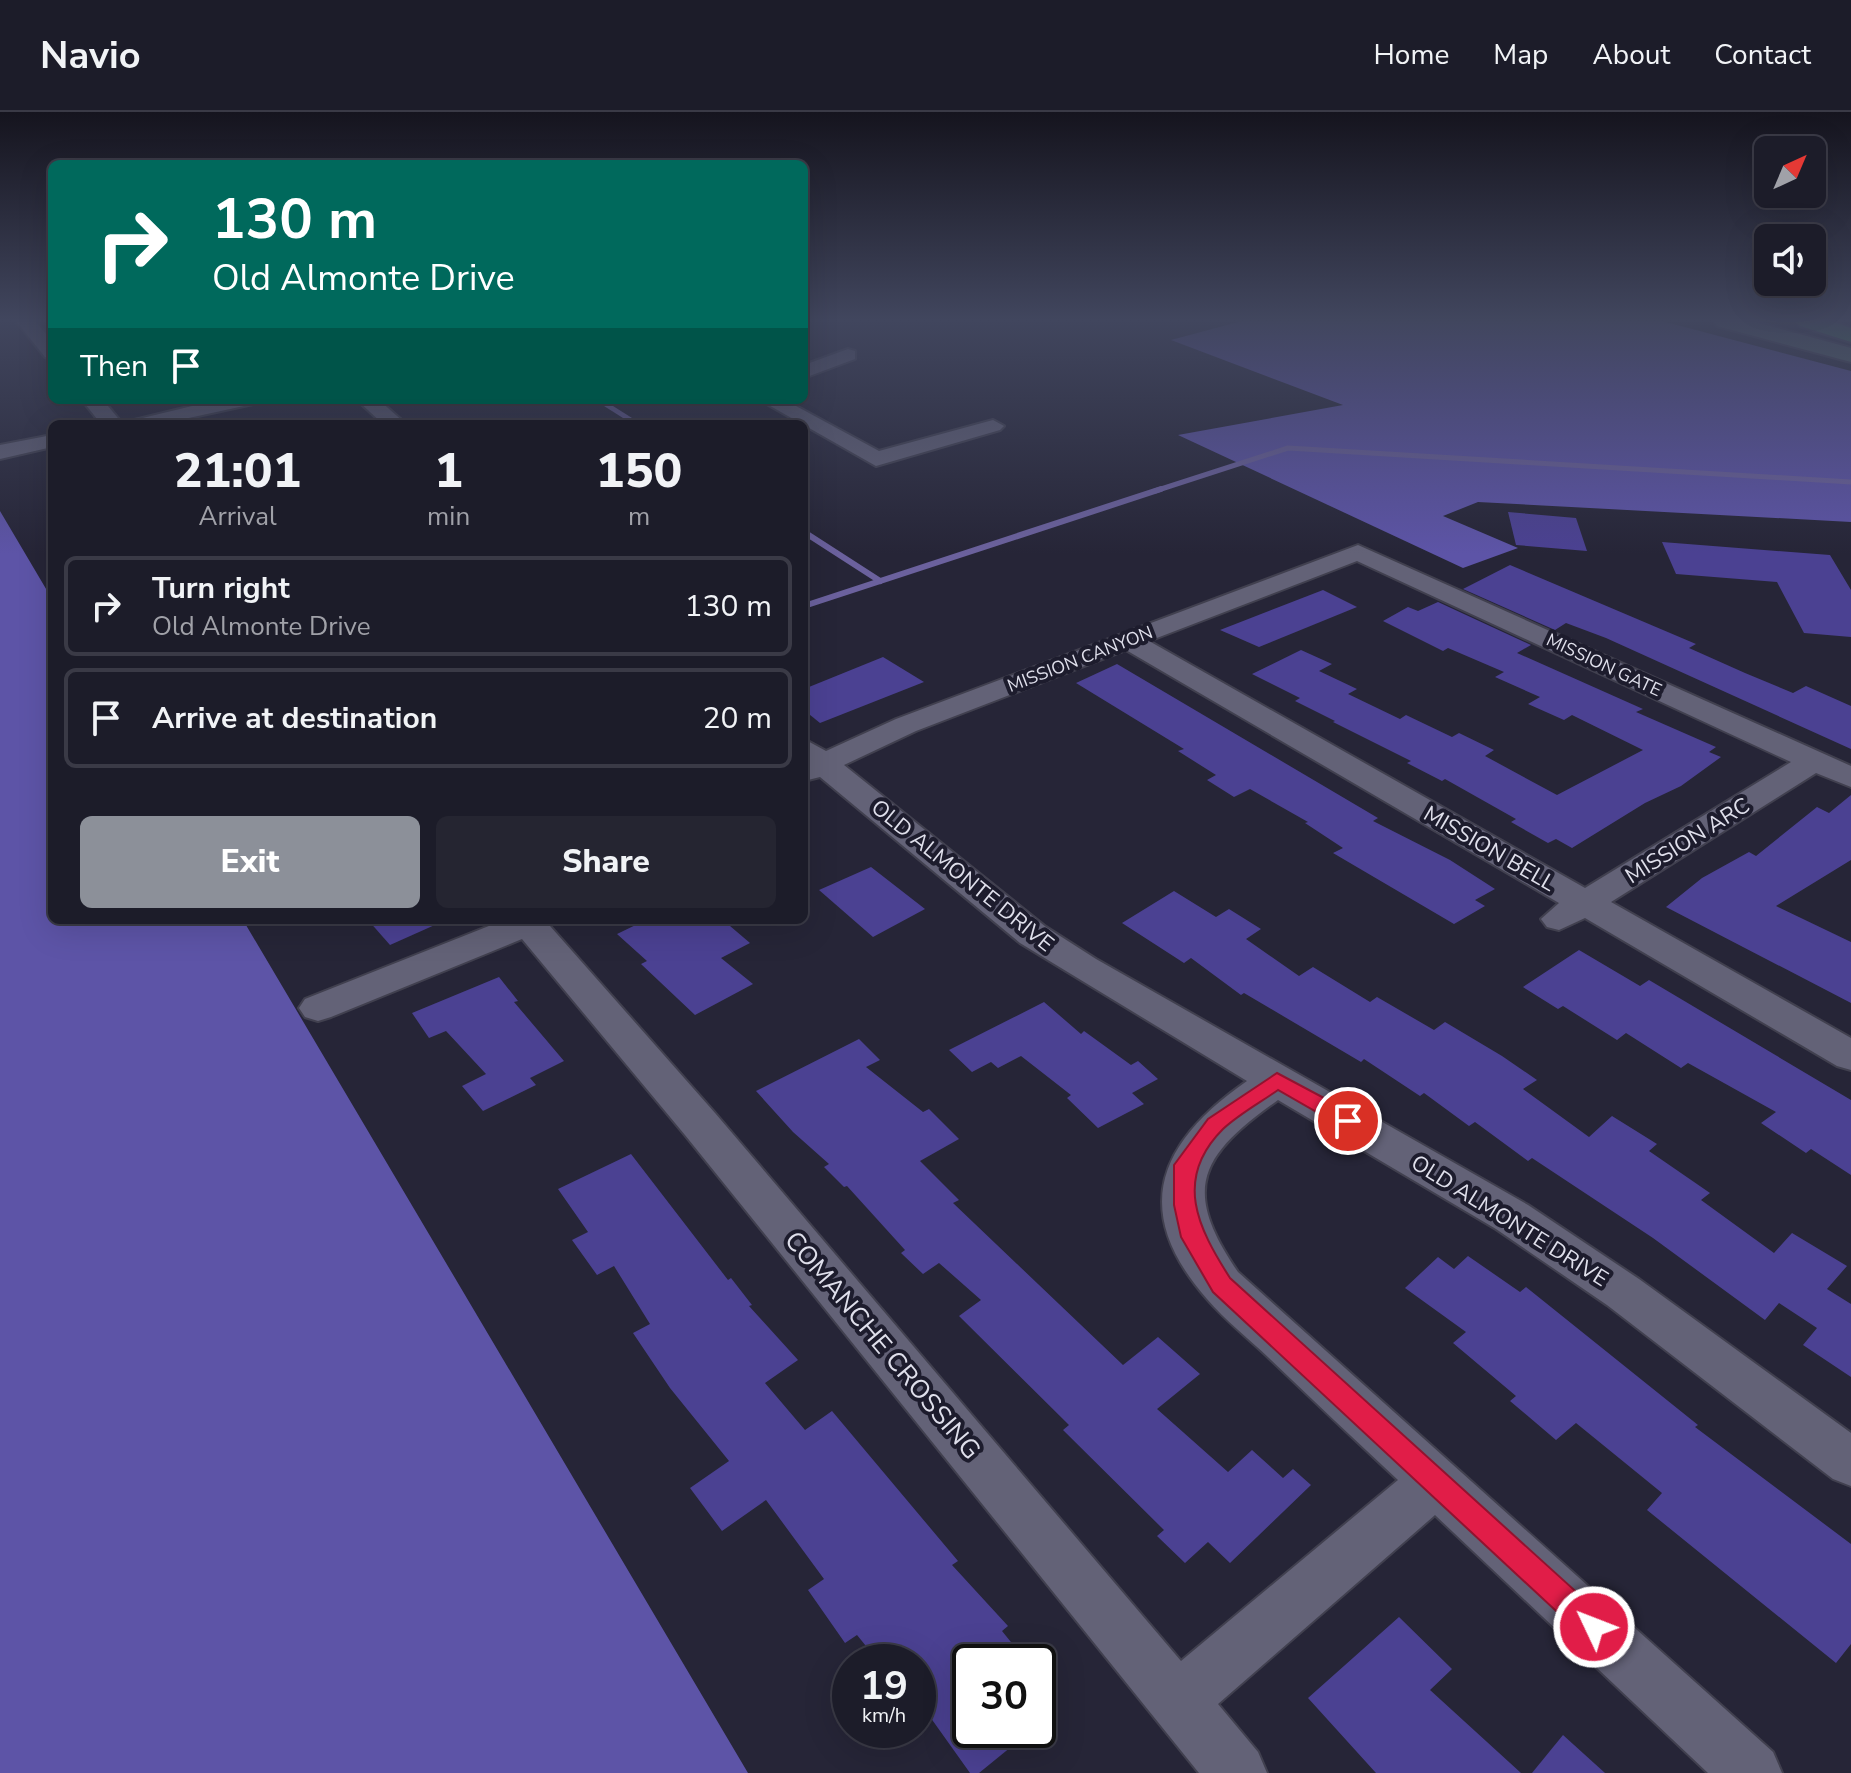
<!DOCTYPE html>
<style>
:root{--surface:#1c1c29;--page:#252531;--text:#f1f3f6;--muted:#a0a1a8;--line:#3a3a46;--accent:#8c9099}
body{margin:0;font-family:"Nunito Sans",sans-serif;background:var(--page);color:var(--text);height:100vh;display:flex;flex-direction:column;font-size:30px;white-space:nowrap}
*{box-sizing:border-box;margin:0}
p{font-size:26px;color:var(--muted)}
.icon{flex:none;width:44px;height:44px;fill:none;stroke:currentColor;stroke-width:2;stroke-linecap:round;stroke-linejoin:round}
.map{position:relative;flex:1;overflow:hidden}
.side{position:absolute;left:48px;top:308px;width:760px;height:504px;display:flex;flex-direction:column;background:var(--surface);border-radius:12px;box-shadow:0 8px 32px #0002,0 0 0 2px var(--line)}
.side>*{flex:none}
.hud{position:absolute;left:48px;top:48px;width:760px;height:244px;border-radius:12px;box-shadow:0 8px 32px #0002,0 0 0 2px var(--line);background:#00695c;color:#fff;overflow:hidden}
.needle{width:52px;rotate:44deg}
.buttons{position:absolute;left:1754px;top:24px;display:grid;gap:16px}
.buttons a{display:grid;place-items:center;width:72px;height:72px;border-radius:12px;background:var(--surface);box-shadow:0 8px 32px #0002,0 0 0 2px var(--line);font-size:40px}
.speed{position:absolute;left:832px;top:1532px;display:flex;gap:16px;font-size:40px;font-weight:700;text-align:center}
.speed>*{display:grid;place-content:center;width:104px;height:104px;border-radius:50%;background:var(--surface);box-shadow:0 8px 32px #0002,0 0 0 2px var(--line);line-height:1}
.speed small{font-size:20px;font-weight:400}
.speed .limit{border:4px solid #111;border-radius:12px;background:#fff;color:#111}
.pin{position:absolute;display:grid;place-items:center;width:68px;height:68px;color:#fff;margin:-34px;border:4px solid #fff;border-radius:50%;box-shadow:0 2px 8px #0007}
.me{position:absolute;width:88px;margin:-44px;rotate:313deg;stroke-linejoin:round;filter:drop-shadow(0 0 6px #0008)}
.turn{display:flex;align-items:center;gap:28px;height:168px;padding:0 32px;font-size:36px}
.turn .icon{width:104px;height:104px;stroke-width:2.5}
.turn b{display:block;font-size:56px;line-height:68px}
.then{display:flex;align-items:center;height:76px;padding:0 32px;background:#0003;gap:16px;font-size:30px}
.eta{display:flex;justify-content:space-evenly;align-items:center;height:136px;text-align:center}
.eta b{font-size:48px;font-weight:800;line-height:56px}
.action{display:flex;gap:16px;margin-top:auto;padding:16px 32px}
.action a{flex:1;height:92px;border-radius:12px;background:var(--accent);color:#fff;font-size:32px;font-weight:800;line-height:92px;text-align:center}
.action a+a{background:var(--page);color:var(--text)}
ul{padding:0;list-style:none}
li{display:flex;align-items:center;gap:24px;height:100px;margin:0 16px 12px;padding:0 16px;border:4px solid var(--line);border-radius:12px}
li div{flex:1}
li b{display:block;font-size:30px}
li em{font-style:normal}
header{display:flex;align-items:center;gap:48px;box-sizing:border-box;height:112px;padding:0 40px;background:var(--surface);border-bottom:2px solid var(--line)}
header strong{font-size:38px}
nav{display:flex;gap:44px;margin-inline-start:auto;font-size:28px}
.map>svg:first-child{display:block}
.forest{fill:#5d54a7}
.lines{fill:none;stroke-linecap:round;stroke-linejoin:round}
.stream-far1{stroke:#6b619d;stroke-width:5}
.stream{stroke:#6b619d;stroke-width:6}
.building{fill:#4b4192}
.street-casing{stroke:#41404f;stroke-width:4}
.secondary-casing{stroke:#41404f;stroke-width:4}
.highway-casing{stroke:#41404f;stroke-width:4}
.street{fill:#636277;fill-rule:evenodd}
.secondary{fill:#58716d;fill-rule:evenodd}
.highway{fill:#3f9556;fill-rule:evenodd}
.route{fill:#e11d48;stroke:#92132f;stroke-width:2}
.labels{text-anchor:middle;stroke-width:8;stroke-linejoin:round;paint-order:stroke}
.far-street-label{font-size:18px;fill:#dfdfeb;stroke:#1d1c2d}
.street-label{font-size:22px;fill:#dfdfeb;stroke:#1d1c2d}
.near-street-label{font-size:26px;fill:#dfdfeb;stroke:#1d1c2d}
</style>
<header>
<strong>Navio</strong>
<nav><a>Home</a><a>Map</a><a>About</a><a>Contact</a></nav>
</header>
<div class="map">
<svg width="1851" height="1661" viewBox="0 0 1851 1661">
<rect width="100%" height="100%" fill="#262537"/>
<g class="forest">
<polygon points="1242,209 1662,209 1851,259 1851,410 1478,390 1443,404 1518,436 1463,456 1178,323 1343,293 1171,228"/>
<polygon points="0,399 52,487 52,808 243,808 748,1661 0,1661"/>
</g>
<g class="lines">
<g class="stream-far1">
<polyline points="599,288 637,312"/>
<polyline points="1155,379 1288,336 1851,370"/>
</g>
<g class="stream">
<polyline points="804,420 880,469"/>
<polyline points="804,494 1161,377"/>
</g>
</g>
<g class="building">
<polygon points="1508,400 1576,406 1587,439 1516,433"/>
<polygon points="1662,430 1830,443 1851,478 1851,525 1804,521 1777,470 1676,462"/>
<polygon points="1510,453 1696,532 1689,536 1745,561 1793,581 1806,574 1851,594 1851,637 1606,526 1566,511 1555,518 1463,477"/>
<polygon points="1323,478 1357,495 1259,535 1220,518"/>
<polygon points="1438,490 1531,533 1517,541 1643,597 1636,600 1716,635 1709,640 1721,645 1681,674 1645,691 1572,736 1556,727 1548,731 1511,710 1516,707 1445,667 1442,669 1407,651 1411,649 1333,610 1335,609 1295,589 1300,586 1252,562 1301,538 1332,552 1319,559 1357,577 1348,582 1400,607 1406,603 1452,625 1459,621 1494,638 1485,644 1557,683 1643,638 1572,603 1564,608 1528,592 1540,585 1495,565 1504,560 1448,536 1443,539 1383,509 1408,495 1418,499"/>
<polygon points="883,545 924,570 820,611 804,598 804,577"/>
<polygon points="1117,552 1378,706 1373,709 1450,748 1495,777 1475,788 1485,794 1454,812 1333,741 1343,736 1305,711 1308,710 1250,677 1234,685 1207,668 1216,663 1178,639 1184,637 1076,571"/>
<polygon points="1851,683 1851,748 1776,794 1851,830 1851,891 1666,795 1702,766 1749,740 1756,744 1817,695 1829,701"/>
<polygon points="871,755 925,797 873,825 819,778"/>
<polygon points="1174,779 1216,805 1229,797 1261,817 1246,827 1299,864 1313,855 1370,890 1377,885 1434,918 1445,910 1502,944 1537,968 1523,977 1589,1025 1612,1004 1657,1032 1649,1039 1710,1081 1701,1088 1774,1141 1792,1121 1847,1154 1827,1177 1851,1192 1851,1265 1803,1233 1817,1216 1779,1191 1765,1208 1653,1126 1532,1046 1528,1049 1475,1010 1469,1014 1424,981 1420,984 1364,947 1361,950 1244,881 1241,883 1191,846 1184,851 1122,811"/>
<polygon points="368,808 446,808 390,833"/>
<polygon points="646,808 723,808 750,831 721,846 753,872 695,903 641,852 647,849 617,822"/>
<polygon points="1579,838 1640,874 1649,868 1851,988 1851,1063 1811,1037 1806,1041 1761,1011 1776,1000 1688,951 1681,956 1626,921 1617,928 1563,894 1558,897 1523,875"/>
<polygon points="499,865 518,889 514,890 564,949 530,966 536,973 483,999 462,974 486,962 446,919 429,926 412,901"/>
<polygon points="1044,890 1081,922 1084,919 1131,953 1138,949 1158,967 1132,981 1144,992 1098,1016 1067,986 1071,983 1021,944 998,956 991,950 972,960 949,938"/>
<polygon points="859,927 880,948 866,955 923,1000 929,997 959,1027 920,1049 959,1088 953,1091 1123,1253 1158,1225 1200,1262 1157,1297 1228,1360 1252,1338 1283,1366 1293,1357 1311,1373 1230,1451 1208,1430 1185,1451 1157,1424 1164,1418 1063,1318 1069,1313 959,1204 981,1188 939,1151 923,1162 901,1141 905,1138 847,1074 844,1075 824,1055 829,1052 793,1020 756,979"/>
<polygon points="631,1042 728,1168 731,1166 752,1193 749,1194 798,1248 765,1271 805,1318 832,1299 958,1449 952,1453 1008,1514 1002,1519 1027,1550 970,1550 970,1618 1032,1618 979,1661 970,1661 918,1588 918,1550 879,1550 857,1523 845,1531 808,1478 824,1467 766,1388 722,1419 690,1376 729,1349 670,1276 633,1221 650,1212 614,1154 597,1163 572,1128 588,1120 558,1077"/>
<polygon points="1468,1144 1520,1180 1526,1175 1698,1313 1695,1315 1851,1432 1851,1532 1836,1551 1647,1398 1662,1381 1576,1311 1556,1328 1510,1289 1516,1284 1453,1231 1466,1220 1405,1176 1438,1145 1454,1157"/>
<polygon points="1399,1505 1452,1557 1430,1578 1521,1661 1376,1661 1308,1586"/>
<polygon points="1563,1623 1605,1661 1532,1661"/>
</g>
<g class="lines">
<defs>
<g id="street">
<polygon points="16,209 35,209 52,229 52,247 45,245"/>
<polygon points="848,237 855,239 855,247 804,266 804,253"/>
<polygon points="82,288 103,288 122,311 217,288 256,288 253,292 161,312 101,312"/>
<polygon points="357,288 379,288 406,312 383,312"/>
<polygon points="760,288 785,288 879,339 993,308 1004,314 1000,318 876,354"/>
<polygon points="52,323 52,335 0,347 0,333"/>
<path d="M1358,433L1851,654V675L1816,661L1611,790L1851,926V958L1837,954L1585,806L1559,818L1547,815L1541,807L1559,791L1126,538L916,619L844,653L1046,815L1096,847L1528,1093L1639,1167L1851,1321V1374L1833,1367L1607,1193L1496,1117L1278,988C1201,1043 1180,1076 1238,1160L1773,1640L1782,1661H1708L1435,1403L1218,1592L1258,1640L1267,1661H1199L685,1023L522,827L331,905L318,909L305,905L299,896L305,887L504,808H554L550,814L715,1001L1181,1549L1398,1368C1355,1328 1312,1287 1269,1246C1249,1227 1225,1208 1207,1187C1129,1098 1159,1030 1247,969L1020,831L820,665L804,669V627L826,639L896,607ZM1357,449L1791,650L1585,776L1149,529Z"/>
</g>
<polygon id="secondary" points="1714,209 1751,209 1851,236 1851,250 1717,214"/>
<polygon id="highway" points="1797,209 1831,209 1851,216 1851,230 1800,214"/>
</defs>
<use href="#street" class="street-casing"/>
<use href="#secondary" class="secondary-casing"/>
<use href="#highway" class="highway-casing"/>
<use href="#street" class="street"/>
<use href="#secondary" class="secondary"/>
<use href="#highway" class="highway"/>
</g>
<linearGradient id="sky" x2="0" y2="1"><stop stop-color="#15141e"/><stop offset="0.47" stop-color="#41465e"/><stop offset="1" stop-color="#41465e" stop-opacity="0"/></linearGradient>
<rect width="1851" height="442" fill="url(#sky)"/>
<path class="route" d="M1277,961L1356,1003L1359,1009L1348,1016L1341,1014L1278,978C1261,990 1239,1002 1223,1017C1173,1067 1198,1116 1230,1166L1604,1505L1609,1515L1604,1525L1594,1529L1584,1525L1213,1180L1181,1125L1174,1093V1053L1208,1007Z"/>
<g class="labels">
<g class="far-street-label">
<text transform="translate(1080 547) rotate(-21)" y="6">MISSION CANYON</text>
<text transform="translate(1604 553) rotate(25)" y="6">MISSION GATE</text>
</g>
<g class="street-label">
<text transform="translate(1687 728) rotate(-32)" y="8">MISSION ARC</text>
<text transform="translate(1490 736) rotate(30)" y="8">MISSION BELL</text>
<text transform="translate(963 763) rotate(39)" y="8">OLD ALMONTE DRIVE</text>
<text transform="translate(1510 1108) rotate(32)" y="8">OLD ALMONTE DRIVE</text>
</g>
<g class="near-street-label">
<text transform="translate(883 1233) rotate(50)" y="9">COMANCHE CROSSING</text>
</g>
</g>
</svg>
<div class="buttons">
<a><svg class="needle" viewBox="-14 -14 28 28"><path d="M0-13l5 13h-10z" fill="#e53935"/><path d="M0 13l5-13h-10z" fill="#a0a1a8"/></svg></a>
<a><svg class="icon" aria-label="sound" viewBox="0 0 24 24"><path d="M4 9h4l5-4v14l-5-4H4zM17 9q2 3 0 6"/></svg></a>
</div>
<div class="speed"><div>19<small>km/h</small></div><div class="limit">30</div></div>
<div class="pin" style="left:1348px;top:1009px;background:#d93025"><svg class="icon" aria-label="arrive" viewBox="0 0 24 24"><path d="M6 21V4h12l-3 4 3 4H6"/></svg></div>
<svg class="me" style="left:1594px;top:1515px" viewBox="-20 -20 40 40"><circle r="17" fill="#e11d48" stroke="#fff" stroke-width="3"/><path d="M0-11L8 9 0 5-8 9z" fill="#fff"/></svg>
<div class="hud">
<div class="turn"><svg class="icon" aria-label="right" viewBox="0 0 24 24"><path d="M7 20v-9h11M14 6l5 5-5 5"/></svg><div><b>130 m</b>Old Almonte Drive</div></div>
<div class="then">Then<svg class="icon" aria-label="arrive" viewBox="0 0 24 24"><path d="M6 21V4h12l-3 4 3 4H6"/></svg></div>
</div>
<section class="side">
<div class="eta">
<div><b>21:01</b><p>Arrival</p></div>
<div><b>1</b><p>min</p></div>
<div><b>150</b><p>m</p></div>
</div>
<ul>
<li><svg class="icon" aria-label="right" viewBox="0 0 24 24"><path d="M7 20v-9h11M14 6l5 5-5 5"/></svg><div><b>Turn right</b><p>Old Almonte Drive</p></div><em>130 m</em></li>
<li><svg class="icon" aria-label="arrive" viewBox="0 0 24 24"><path d="M6 21V4h12l-3 4 3 4H6"/></svg><div><b>Arrive at destination</b></div><em>20 m</em></li>
</ul>
<div class="action"><a>Exit</a><a>Share</a></div>
</section>
</div>
